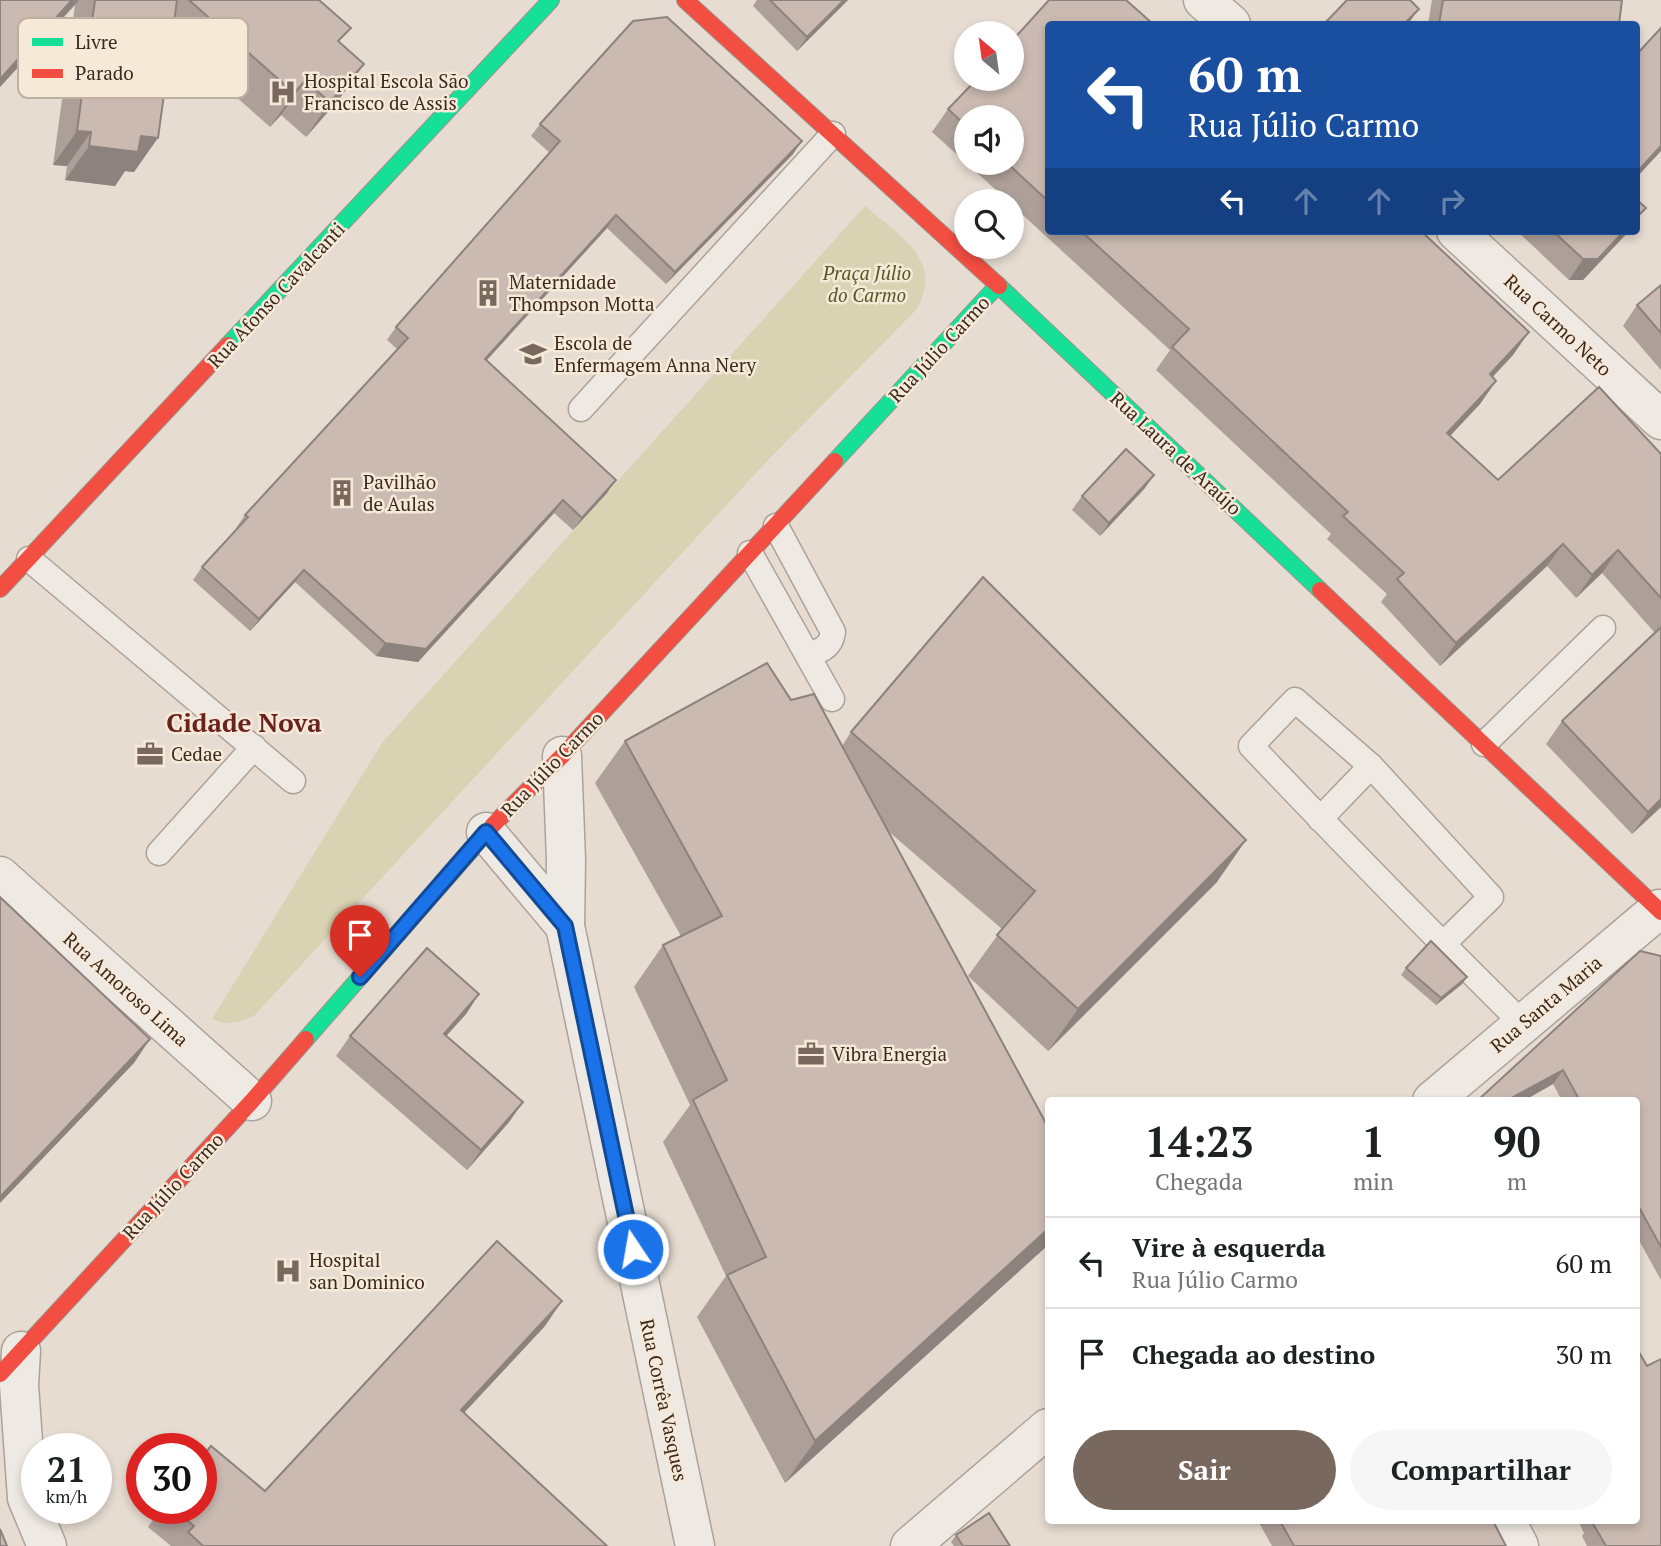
<!DOCTYPE html>
<html lang="pt">
<meta charset="utf-8">
<style>
:root{--surface:#fff;--page:#f6f6f6;--text:#202124;--muted:#757577;--line:#e0e0e0;--accent:#78685e}
body{margin:0;font-family:"PT Serif",serif;background:var(--page);color:var(--text);height:100vh;display:flex;flex-direction:column;font-size:26px;white-space:nowrap}
*{box-sizing:border-box;margin:0}
p{font-size:23px;color:var(--muted)}
.icon{flex:none;width:38px;height:38px;fill:none;stroke:currentColor;stroke-width:2;stroke-linecap:round;stroke-linejoin:round}
.map{position:relative;flex:1;overflow:hidden}
.sheet{position:absolute;left:1045px;top:1097px;width:595px;height:427px;display:flex;flex-direction:column;background:var(--surface);border-radius:7px;box-shadow:0 4px 10px #0003}
.sheet>*{flex:none}
.hud{position:absolute;left:1045px;top:21px;width:595px;height:214px;border-radius:7px;box-shadow:0 4px 10px #0003;background:#1a4fa0;color:#fff;overflow:hidden}
.needle{width:46px;rotate:331deg}
.tools{position:absolute;left:954px;top:21px;display:grid;gap:14px}
.tools a{display:grid;place-items:center;width:70px;height:70px;border-radius:50%;background:var(--surface);box-shadow:0 4px 10px #0003;font-size:35px}
.speed{position:absolute;left:21px;top:1433px;display:flex;gap:14px;font-size:35px;font-weight:700;text-align:center}
.speed>*{display:grid;place-content:center;width:91px;height:91px;border-radius:50%;background:var(--surface);box-shadow:0 4px 10px #0003;line-height:1}
.speed small{font-size:18px;font-weight:400}
.speed .limit{border:10px solid #d22;background:#fff;color:#111}
.pin{position:absolute;display:grid;place-items:center;width:60px;height:60px;color:#fff;margin:-72px -30px;border-radius:50% 50% 50% 0;rotate:-45deg;box-shadow:0 0 7px #0007}
.pin .icon{rotate:45deg}
.me{position:absolute;width:77px;margin:-38px;rotate:348deg;stroke-linejoin:round;filter:drop-shadow(0 0 5px #0008)}
.turn{display:flex;align-items:center;gap:24px;height:147px;padding:0 28px;font-size:32px}
.turn .icon{width:91px;height:91px;stroke-width:2.5}
.turn b{display:block;font-size:49px;line-height:60px}
.lanes{display:flex;align-items:center;height:66px;padding:0 28px;background:#0003;justify-content:center;gap:35px;direction:ltr}
.lanes .off{opacity:.35}
.eta{display:flex;justify-content:space-evenly;align-items:center;height:119px;text-align:center}
.eta b{font-size:42px;font-weight:600;line-height:49px}
.button{display:flex;gap:14px;margin-top:auto;padding:14px 28px}
.button a{flex:1;height:80px;border-radius:42px;background:var(--accent);color:#fff;font-size:28px;font-weight:600;line-height:80px;text-align:center}
.button a+a{background:var(--page);color:var(--text)}
ul{padding:0;list-style:none}
li{display:flex;align-items:center;gap:21px;height:91px;padding:0 28px;border-top:2px solid var(--line)}
li div{flex:1}
li b{display:block;font-size:26px}
li em{font-style:normal}
.map>svg:first-child{display:block}
.green{fill:#d9d3b3}
.lines{fill:none;stroke-linecap:round;stroke-linejoin:round}
.lane-casing{stroke:#aca299;stroke-width:27}
.street-casing{stroke:#aca299;stroke-width:41}
.fast-casing{stroke:#9c9189;stroke-width:18}
.jam-casing{stroke:#9c9189;stroke-width:18}
.lane{stroke:#eee9e3;stroke-width:24}
.street{stroke:#eee9e3;stroke-width:38}
.fast{stroke:#16e098;stroke-width:16}
.jam{stroke:#f24e42;stroke-width:16}
.wall{fill:#aea099;fill-rule:evenodd}
.shaded-wall{fill:#8d827d}
.building{fill:#cabab2;stroke:#8d827d;stroke-width:2}
.route-casing{stroke:#114b97;stroke-width:18}
.route{stroke:#1a73e8;stroke-width:12}
.labels{text-anchor:middle;stroke-width:5;stroke-linejoin:round;paint-order:stroke}
.poi-label{font-size:19px;fill:#3c2920;stroke:#f7e9d8;text-anchor:start}
.park-label{font-size:19px;font-style:italic;fill:#555926;stroke:#f7e9d8}
.street-label{font-size:19px;fill:#3c2920;stroke:#f7e9d8}
.district-label{font-size:26px;font-weight:bold;fill:#6a221f;stroke:#f7e9d8}
.key{fill:#f7e9d8;stroke:#bfafa1;stroke-width:2}
.key-label{font-size:19px;fill:#3c2920}
</style>
<div class="map">
<svg width="1661" height="1546" viewBox="0 0 1661 1546">
<rect width="100%" height="100%" fill="#e6dcd1"/>
<path class="green" d="M865,206C899,236 944,259 917,309L769,459L254,1016C238,1023 228,1026 212,1019L382,743Z"/>
<g class="lines">
<defs>
<g id="lane">
<polyline points="581,409 833,134"/>
<path d="M776,526L833,632C831,647 821,652 807,654"/>
<polyline points="750,553 832,699"/>
<polyline points="29,559 293,781"/>
<polyline points="1484,744 1603,628"/>
<polyline points="1320,819 1371,766"/>
<polyline points="159,853 254,747"/>
<path d="M1443,944L1491,897L1371,766L1295,700L1251,746C1340,840 1431,933 1523,1024"/>
</g>
<g id="street">
<polyline points="1203,0 1231,24"/>
<polyline points="1456,231 1661,420"/>
<polyline points="562,756 566,860 565,926"/>
<polyline points="486,832 565,926 695,1546"/>
<polyline points="0,876 252,1101"/>
<polyline points="1432,1101 1659,909"/>
<polyline points="21,1351 19,1385 27,1498 47,1546"/>
<polyline points="1506,1521 1519,1546"/>
<polyline points="910,1546 1048,1428"/>
</g>
<g id="fast">
<polyline points="999,286 1320,590"/>
<polyline points="228,345 551,0"/>
<polyline points="835,461 998,285"/>
<polyline points="306,1039 493,825"/>
</g>
<g id="jam">
<polyline points="685,0 999,286"/>
<polyline points="0,589 228,345"/>
<polyline points="1320,590 1661,912"/>
<polyline points="493,825 562,756 835,461"/>
<polyline points="0,1374 252,1101 306,1039"/>
</g>
</defs>
<use href="#lane" class="lane-casing"/>
<use href="#street" class="street-casing"/>
<use href="#fast" class="fast-casing"/>
<use href="#jam" class="jam-casing"/>
<use href="#lane" class="lane"/>
<use href="#street" class="street"/>
<use href="#fast" class="fast"/>
<use href="#jam" class="jam"/>
</g>
<g class="wall">
<polygon points="0,0 319,0 340,43 340,98 306,137 281,115 270,127 171,39 134,172 125,171 115,186 65,180 67,166 53,165 75,5 0,87"/>
<polygon points="757,0 848,0 797,51 753,6"/>
<polygon points="1432,0 1622,0 1619,24 1428,24"/>
<path d="M1048,24V231H1421L1529,332L1513,355L1492,377L1496,381L1480,404L1450,436L1498,480L1661,454V807L1632,834L1546,744L1562,721L1655,633L1602,573L1576,598L1547,566L1440,666L1381,602L1387,594L1327,539L1331,534L1156,370L1170,350L1012,205V201H1008L932,132L948,109ZM966,117L1012,163H966Z"/>
<polygon points="540,124 793,154 666,284 607,228 486,360 607,493 573,530 554,513 418,662 376,656 295,582 250,631 193,580 202,567 237,529 236,528 245,515 397,349 387,340 396,327 550,153 531,136"/>
<polygon points="1517,231 1629,231 1583,280 1569,280"/>
<polygon points="1661,285 1661,370 1623,326 1637,305"/>
<polygon points="1145,488 1100,536 1072,510 1082,496"/>
<polygon points="791,700 842,746 851,732 1217,882 1048,1051 968,976 1002,929 888,831 1048,1127 1048,1245 785,1483 697,1317 726,1276 663,1142 690,1105 634,987 663,945 681,936 595,783 625,741"/>
<polygon points="1661,955 1661,1280 1636,1235 1636,1101 1562,1101 1553,1084 1523,1101"/>
<polygon points="1406,968 1467,977 1462,984 1436,1005 1401,975"/>
<polygon points="479,994 466,1014 446,1036 523,1102 509,1122 467,1170 336,1056 350,1036"/>
<polygon points="545,1326 464,1413 607,1546 171,1546 148,1527 161,1508 201,1508 265,1491"/>
<polygon points="1258,1521 1493,1521 1506,1546 1272,1546"/>
<polygon points="1578,1521 1636,1521 1661,1546 1587,1546 1582,1536 1584,1533"/>
<polygon points="956,1535 1010,1546 954,1546 951,1542"/>
</g>
<g class="shaded-wall">
<polygon points="72,0 79,0 0,87 0,79"/>
<polygon points="844,0 848,0 797,51 807,37"/>
<polygon points="1419,9 1408,24 1404,24"/>
<polygon points="364,64 340,98 306,137 330,102"/>
<polygon points="305,81 281,115 270,127 294,93"/>
<polygon points="77,131 91,132 67,166 53,165"/>
<polygon points="141,136 158,138 134,172 125,171 115,186 65,180 89,146"/>
<polygon points="802,141 793,154 666,284 675,272"/>
<polygon points="1661,146 1661,151 1636,178 1636,173"/>
<polygon points="616,215 607,228 476,372 485,359"/>
<polygon points="1624,231 1629,231 1583,280 1569,280 1583,259"/>
<polygon points="1529,332 1513,355 1474,397 1490,374"/>
<polygon points="1496,381 1480,404 1431,456 1447,433"/>
<polygon points="1154,475 1145,488 1100,536 1109,523"/>
<polygon points="616,480 607,493 573,530 582,518"/>
<polygon points="563,500 554,513 418,662 376,656 385,643"/>
<polygon points="1563,544 1547,566 1440,666 1456,643"/>
<polygon points="1618,550 1602,573 1576,598 1592,575"/>
<polygon points="304,570 295,582 250,631 259,619"/>
<polygon points="1661,799 1661,807 1632,834 1648,812"/>
<polygon points="1246,840 1217,882 1048,1051 1078,1009"/>
<polygon points="1467,977 1462,984 1436,1005 1441,998"/>
<polygon points="479,994 466,1014 430,1054 444,1034"/>
<polygon points="150,1039 134,1063 0,1203 0,1197"/>
<polygon points="1563,1070 1553,1084 1523,1101 1506,1101"/>
<polygon points="523,1102 509,1122 467,1170 481,1150"/>
<polygon points="1048,1229 1048,1245 785,1483 815,1441"/>
<polygon points="562,1301 545,1326 443,1435 461,1410"/>
</g>
<g class="building">
<polygon points="0,0 72,0 0,79"/>
<polygon points="95,0 177,0 158,138 141,136 138,152 89,146 91,132 77,131"/>
<polygon points="189,0 319,0 351,28 338,41 364,64 330,102 305,81 294,93"/>
<polygon points="770,0 844,0 807,37"/>
<polygon points="1049,0 1126,0 1153,24 1048,24 1048,201 1007,163 1012,163 1012,117 966,117 966,126 948,109 977,79 1012,79 1012,41"/>
<polygon points="1347,0 1410,0 1419,9 1404,24 1324,24"/>
<polygon points="1443,0 1622,0 1619,24 1439,24"/>
<polygon points="667,17 802,141 675,272 616,215 485,359 616,480 582,518 563,500 426,649 385,643 304,570 259,619 202,567 248,517 245,515 408,338 396,327 560,141 540,124 633,21"/>
<polygon points="1661,28 1661,146 1636,173 1636,55"/>
<polygon points="1636,199 1646,208 1636,218"/>
<polygon points="1081,231 1421,231 1529,332 1490,374 1496,381 1447,433 1498,480 1599,387 1661,454 1661,598 1618,550 1592,575 1563,544 1456,643 1397,579 1404,573 1343,516 1348,512 1172,347 1189,329"/>
<polygon points="1553,231 1624,231 1598,259 1583,259"/>
<polygon points="1661,285 1661,333 1637,305"/>
<polygon points="1126,449 1154,475 1109,523 1082,496"/>
<polygon points="983,577 1246,840 1078,1009 997,935 1035,891 851,732"/>
<polygon points="1661,627 1661,799 1648,812 1562,721"/>
<polygon points="767,663 791,700 814,694 1048,1127 1048,1229 815,1441 727,1275 766,1257 693,1100 727,1080 663,945 722,916 625,741"/>
<polygon points="0,897 150,1039 0,1197"/>
<polygon points="1431,941 1467,977 1441,998 1406,968"/>
<polygon points="427,948 479,994 444,1034 523,1102 481,1150 350,1036"/>
<polygon points="1640,951 1661,956 1661,1247 1636,1202 1636,1101 1580,1101 1563,1070 1506,1101 1477,1101"/>
<polygon points="497,1241 562,1301 461,1410 607,1546 203,1546 188,1532 194,1526 173,1508 201,1508 201,1458 211,1446 265,1491"/>
<polygon points="1636,1347 1647,1366 1661,1359 1661,1546 1606,1546 1592,1522 1594,1521 1636,1521"/>
<polygon points="989,1513 1010,1546 963,1546 956,1535"/>
<polygon points="1280,1521 1493,1521 1506,1546 1294,1546"/>
<polygon points="0,1529 7,1546 0,1546"/>
</g>
<g class="lines">
<defs>
<polyline id="route" points="360,977 486,832 565,926 633,1249"/>
</defs>
<use href="#route" class="route-casing"/>
<use href="#route" class="route"/>
</g>
<defs>
<symbol id="hospital-bare" viewBox="-9 -9 18 18"><path d="M-5-5h3v3.5h4V-5h3V5h-3V1.5h-4V5h-3Z" fill="#78685e" stroke="#f7e9d8" stroke-width="2.5" paint-order="stroke"/></symbol>
<symbol id="building-bare" viewBox="-9 -9 18 18"><path d="M-4-6H4V6H1V3H-1V6H-4ZM-2.5-4.3h1.7v1.8h-1.7ZM.8-4.3h1.7v1.8H.8ZM-2.5-1h1.7V.8h-1.7ZM.8-1h1.7V.8H.8Z" fill="#78685e" stroke="#f7e9d8" stroke-width="2.5" paint-order="stroke"/></symbol>
<symbol id="university-bare" viewBox="-9 -9 18 18"><path d="M0-5L7-2L0 1L-7-2ZM-4 1L0 2.5L4 1V4Q0 6-4 4Z" fill="#78685e" stroke="#f7e9d8" stroke-width="2.5" paint-order="stroke"/></symbol>
<symbol id="office-bare" viewBox="-9 -9 18 18"><path d="M-6-3h4V-5.5h4V-3h4V5H-6ZM-1-4.5V-3h2v-1.5ZM-6 0V1H6V0Z" fill="#78685e" stroke="#f7e9d8" stroke-width="2.5" paint-order="stroke"/></symbol>
</defs>
<g fill-rule="evenodd">
<use href="#hospital-bare" x="264" y="73" width="38" height="38"/>
<use href="#building-bare" x="469" y="274" width="38" height="38"/>
<use href="#university-bare" x="514" y="335" width="38" height="38"/>
<use href="#building-bare" x="323" y="474" width="38" height="38"/>
<use href="#office-bare" x="131" y="735" width="38" height="38"/>
<use href="#office-bare" x="792" y="1035" width="38" height="38"/>
<use href="#hospital-bare" x="269" y="1252" width="38" height="38"/>
</g>
<g class="labels">
<g class="poi-label">
<text x="304" y="88">Hospital Escola São<tspan x="304" dy="22">Francisco de Assis</tspan></text>
<text x="509" y="289">Maternidade<tspan x="509" dy="22">Thompson Motta</tspan></text>
<text x="554" y="350">Escola de<tspan x="554" dy="22">Enfermagem Anna Nery</tspan></text>
<text x="363" y="489">Pavilhão<tspan x="363" dy="22">de Aulas</tspan></text>
<text x="171" y="761">Cedae</text>
<text x="832" y="1061">Vibra Energia</text>
<text x="309" y="1267">Hospital<tspan x="309" dy="22">san Dominico</tspan></text>
</g>
<g class="park-label">
<text x="867" y="280">Praça Júlio<tspan x="867" dy="22">do Carmo</tspan></text>
</g>
<g class="street-label">
<text transform="translate(276 295) rotate(-47)" y="7">Rua Afonso Cavalcanti</text>
<text transform="translate(1558 325) rotate(43)" y="7">Rua Carmo Neto</text>
<text transform="translate(939 349) rotate(-47)" y="7">Rua Júlio Carmo</text>
<text transform="translate(1176 453) rotate(43)" y="7">Rua Laura de Araújo</text>
<text transform="translate(552 764) rotate(-46)" y="7">Rua Júlio Carmo</text>
<text transform="translate(126 989) rotate(42)" y="7">Rua Amoroso Lima</text>
<text transform="translate(1546 1004) rotate(-40)" y="7">Rua Santa Maria</text>
<text transform="translate(173 1186) rotate(-47)" y="7">Rua Júlio Carmo</text>
<text transform="translate(664 1400) rotate(78)" y="7">Rua Corrêa Vasques</text>
</g>
<g class="district-label">
<text x="244" y="732">Cidade Nova</text>
</g>
</g>
<rect x="18" y="18" width="230" height="80" rx="10" class="key"/>
<rect x="32" y="38" width="31" height="8" fill="#16e098"/>
<rect x="32" y="69" width="31" height="9" fill="#f24e42"/>
<g class="key-label">
<text x="75" y="49">Livre</text>
<text x="75" y="80">Parado</text>
</g>
</svg>
<div class="tools">
<a><svg class="needle" viewBox="-14 -14 28 28"><path d="M0-13l5 13h-10z" fill="#e53935"/><path d="M0 13l5-13h-10z" fill="#757577"/></svg></a>
<a><svg class="icon" aria-label="sound" viewBox="0 0 24 24"><path d="M4 9h4l5-4v14l-5-4H4zM17 9q2 3 0 6"/></svg></a>
<a><svg class="icon" aria-label="search" viewBox="0 0 24 24"><circle cx="10" cy="10" r="6"/><path d="M15 15l6 6"/></svg></a>
</div>
<div class="speed"><div>21<small>km/h</small></div><div class="limit">30</div></div>
<div class="pin" style="left:360px;top:977px;background:#d93025"><svg class="icon" aria-label="arrive" viewBox="0 0 24 24"><path d="M6 21V4h12l-3 4 3 4H6"/></svg></div>
<svg class="me" style="left:633px;top:1249px" viewBox="-20 -20 40 40"><circle r="17" fill="#1a73e8" stroke="#fff" stroke-width="3"/><path d="M0-11L8 9 0 5-8 9z" fill="#fff"/></svg>
<div class="hud">
<div class="turn"><svg class="icon" aria-label="left" viewBox="0 0 24 24"><path d="M17 20v-9H6M10 6l-5 5 5 5"/></svg><div><b>60 m</b>Rua Júlio Carmo</div></div>
<div class="lanes"><svg class="icon" aria-label="left" viewBox="0 0 24 24"><path d="M17 20v-9H6M10 6l-5 5 5 5"/></svg><svg class="icon off" aria-label="ahead" viewBox="0 0 24 24"><path d="M12 20V5M6 11l6-6 6 6"/></svg><svg class="icon off" aria-label="ahead" viewBox="0 0 24 24"><path d="M12 20V5M6 11l6-6 6 6"/></svg><svg class="icon off" aria-label="right" viewBox="0 0 24 24"><path d="M7 20v-9h11M14 6l5 5-5 5"/></svg></div>
</div>
<section class="sheet">
<div class="eta">
<div><b>14:23</b><p>Chegada</p></div>
<div><b>1</b><p>min</p></div>
<div><b>90</b><p>m</p></div>
</div>
<ul>
<li><svg class="icon" aria-label="left" viewBox="0 0 24 24"><path d="M17 20v-9H6M10 6l-5 5 5 5"/></svg><div><b>Vire à esquerda</b><p>Rua Júlio Carmo</p></div><em>60 m</em></li>
<li><svg class="icon" aria-label="arrive" viewBox="0 0 24 24"><path d="M6 21V4h12l-3 4 3 4H6"/></svg><div><b>Chegada ao destino</b></div><em>30 m</em></li>
</ul>
<div class="button"><a>Sair</a><a>Compartilhar</a></div>
</section>
</div>
